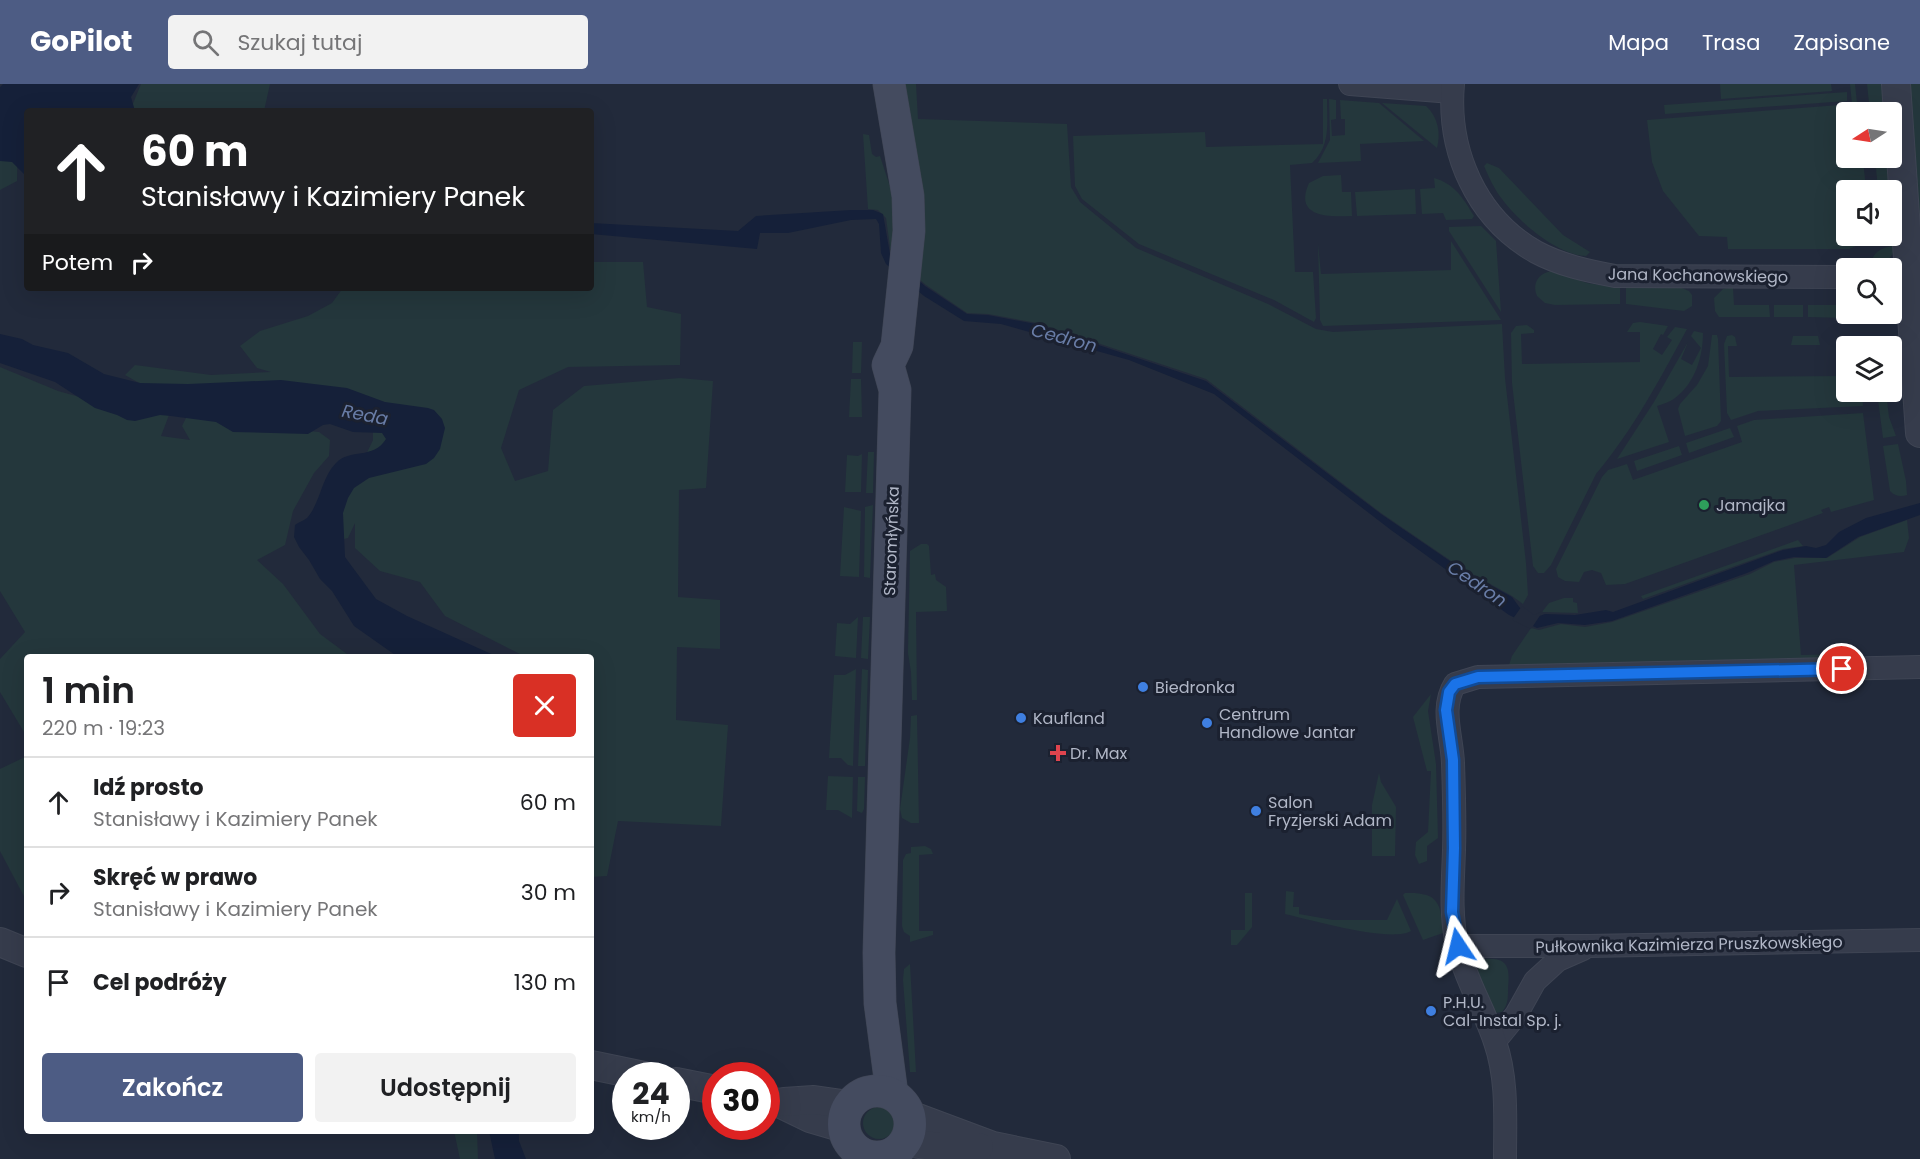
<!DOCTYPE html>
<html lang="pl">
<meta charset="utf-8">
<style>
:root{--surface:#fff;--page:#f2f2f2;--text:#202124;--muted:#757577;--line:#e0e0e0;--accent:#4d5c84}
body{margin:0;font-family:Poppins,sans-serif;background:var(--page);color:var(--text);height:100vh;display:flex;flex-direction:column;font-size:22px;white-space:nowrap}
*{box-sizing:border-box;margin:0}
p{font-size:20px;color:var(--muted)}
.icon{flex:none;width:33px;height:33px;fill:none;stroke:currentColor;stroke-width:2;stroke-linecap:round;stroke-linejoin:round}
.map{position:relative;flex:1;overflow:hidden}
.sheet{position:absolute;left:24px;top:570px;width:570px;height:480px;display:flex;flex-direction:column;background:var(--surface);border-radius:6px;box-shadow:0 6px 24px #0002}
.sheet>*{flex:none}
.banner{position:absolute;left:24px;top:24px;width:570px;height:183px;border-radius:6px;box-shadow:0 6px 24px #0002;background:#202124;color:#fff;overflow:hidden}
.needle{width:39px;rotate:258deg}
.fabs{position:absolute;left:1836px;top:18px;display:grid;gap:12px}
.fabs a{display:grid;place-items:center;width:66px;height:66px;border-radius:6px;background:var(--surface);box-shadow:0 6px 24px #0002;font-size:30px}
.speed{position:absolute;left:612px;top:978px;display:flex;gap:12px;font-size:30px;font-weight:700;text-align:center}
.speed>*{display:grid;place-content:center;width:78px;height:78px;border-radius:50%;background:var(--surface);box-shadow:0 6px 24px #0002;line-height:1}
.speed small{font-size:15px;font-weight:400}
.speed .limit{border:9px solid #d22;background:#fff;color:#111}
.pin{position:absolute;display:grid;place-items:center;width:51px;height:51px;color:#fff;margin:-26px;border:3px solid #fff;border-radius:50%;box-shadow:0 2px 6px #0007}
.me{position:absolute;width:66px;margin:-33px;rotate:350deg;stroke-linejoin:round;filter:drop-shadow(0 0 4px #0008)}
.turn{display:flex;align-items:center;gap:21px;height:126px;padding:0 18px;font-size:27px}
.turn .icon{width:78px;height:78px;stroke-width:2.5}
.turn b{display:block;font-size:42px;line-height:51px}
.then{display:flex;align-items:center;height:57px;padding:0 18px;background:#0003;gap:12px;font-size:22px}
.round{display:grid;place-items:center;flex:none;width:63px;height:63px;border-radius:6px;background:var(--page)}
.head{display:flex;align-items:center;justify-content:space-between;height:102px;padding:0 18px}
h1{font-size:36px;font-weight:600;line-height:45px}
.cta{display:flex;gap:12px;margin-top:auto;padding:12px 18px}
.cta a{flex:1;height:69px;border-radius:6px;background:var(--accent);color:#fff;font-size:24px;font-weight:600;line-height:69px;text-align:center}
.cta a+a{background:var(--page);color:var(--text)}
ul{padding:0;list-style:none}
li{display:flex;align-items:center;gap:18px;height:90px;padding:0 18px;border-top:2px solid var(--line)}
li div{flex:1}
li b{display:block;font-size:22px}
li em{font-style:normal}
header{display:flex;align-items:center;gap:36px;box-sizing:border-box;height:84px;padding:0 30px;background:var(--accent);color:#fff}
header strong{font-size:28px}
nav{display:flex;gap:33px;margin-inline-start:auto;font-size:21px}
.search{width:420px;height:54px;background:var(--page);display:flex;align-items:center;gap:15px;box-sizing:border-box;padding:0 21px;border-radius:6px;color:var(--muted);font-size:22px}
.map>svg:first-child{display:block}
.green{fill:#24373c}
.water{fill:#152039}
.pier{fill:#222a3b}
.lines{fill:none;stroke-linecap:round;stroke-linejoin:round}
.minor-casing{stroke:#3f4554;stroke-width:24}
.tertiary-casing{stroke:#3f4554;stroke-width:30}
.secondary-casing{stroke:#3f4554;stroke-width:33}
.minor{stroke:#363c4c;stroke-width:22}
.tertiary{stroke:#363c4c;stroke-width:28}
.secondary{stroke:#444b5f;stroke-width:32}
.route-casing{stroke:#114b97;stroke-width:15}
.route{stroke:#1a73e8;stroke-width:10}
.leisure-dot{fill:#2e9e5b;stroke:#1b2130;stroke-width:2}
.shop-dot{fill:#3f7fe0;stroke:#1b2130;stroke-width:2}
.health-dot{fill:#e0444e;stroke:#1b2130;stroke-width:2}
.labels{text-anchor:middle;stroke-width:6;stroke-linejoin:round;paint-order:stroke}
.street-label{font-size:16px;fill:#b1b7c7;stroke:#1b2130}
.poi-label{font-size:16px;fill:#b1b7c7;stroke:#1b2130;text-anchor:start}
.water-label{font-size:18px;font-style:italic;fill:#697da7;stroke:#1b2130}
</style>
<header>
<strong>GoPilot</strong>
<div class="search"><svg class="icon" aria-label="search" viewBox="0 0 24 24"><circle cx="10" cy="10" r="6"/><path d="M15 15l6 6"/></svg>Szukaj tutaj</div>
<nav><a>Mapa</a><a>Trasa</a><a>Zapisane</a></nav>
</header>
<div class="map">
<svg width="1920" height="1075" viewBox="0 0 1920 1075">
<rect width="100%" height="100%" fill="#222a3b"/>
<g class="green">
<polygon points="141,0 270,0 264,27 130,27"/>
<polygon points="903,0 916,0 918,35 1067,40 1071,103 1080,118 1136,164 1268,220 1316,245 1333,248 1502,240 1505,294 1526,479 1528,511 1523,520 1512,512 1463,485 1381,429 1206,295 1037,239 988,230 967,229 926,201 920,196 924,149"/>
<polygon points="1720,0 1831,0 1832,7 1721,15"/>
<polygon points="1850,0 1855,0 1858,28 1846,28 1846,74 1863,74 1866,106 1846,106 1846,152 1871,152 1863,159 1849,165 1728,165 1727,153 1699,152 1663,107 1652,78 1647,36 1852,20"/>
<polygon points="1867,0 1882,0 1885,28 1870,28"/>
<polygon points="1904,0 1920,0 1920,144"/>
<polygon points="1847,8 1847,17 1665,30 1664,21"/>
<path d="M1323,15H1327C1327,39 1331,62 1312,79L1290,81L1295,188H1313L1316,234L1314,238L1274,216L1139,160L1082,115L1075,102L1073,52L1205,48L1206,63L1323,60Z"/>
<polygon points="1329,15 1336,16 1336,35 1331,36 1332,52 1345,51 1345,35 1341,35 1340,16 1379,19 1424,57 1360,60 1361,77 1318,79 1330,56"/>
<path d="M1382,19L1426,22C1438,33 1441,49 1437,64Z"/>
<polygon points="0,36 18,46 17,97 0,106"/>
<polygon points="863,50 869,51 872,70 876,73 880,72 896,121 891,170 886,134 878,126 868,125"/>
<polygon points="1875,74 1889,74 1896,150 1892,151 1892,106 1878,106"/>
<path d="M1487,79L1499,84L1563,151L1590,168L1586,172C1557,171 1518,137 1502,115C1494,105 1489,93 1484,82Z"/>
<path d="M1341,91L1342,108H1351L1352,132C1330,133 1293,134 1309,99L1323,92Z"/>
<path d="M1434,94C1455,100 1463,114 1474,132L1472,135L1446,136L1443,129L1422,130L1420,105L1435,104Z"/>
<polygon points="1415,105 1416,130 1357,132 1355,108"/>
<polygon points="1481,142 1496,157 1501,228 1449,147 1449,143"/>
<polygon points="1451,157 1501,236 1323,242 1320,236 1318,160 1321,190 1451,186"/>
<path d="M1896,161C1892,175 1885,180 1872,184C1870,167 1882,164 1896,161Z"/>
<polygon points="591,178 643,178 647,223 681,230 680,281 568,283 519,306 501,364 515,397 548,387 553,326 584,302 680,294 713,297 706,404 679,406 678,513 720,516 720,565 677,563 676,636 728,641 721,742 618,737 607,792 591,793 591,573 520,573 520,570 445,532 420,498 380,487 355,464 355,439 348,454 336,457 335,435 373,356 373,336 141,300 125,291 135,281 211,291 271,288 257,284 240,262 260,247 308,232 332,219 343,204 591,204"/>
<path d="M1551,187L1587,199L1620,204V220L1555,221L1545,219L1537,212C1532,199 1538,190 1551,187Z"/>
<polygon points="1626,204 1682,204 1689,207 1692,211 1692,222 1684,227 1626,220"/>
<polygon points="1728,204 1733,204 1734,221 1769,221 1770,233 1719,233 1715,227 1714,214 1723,205"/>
<rect x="1774" y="221" width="29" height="12"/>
<polygon points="1808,221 1846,221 1848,230 1846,234 1808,233"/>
<path d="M1640,238L1668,242L1663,251L1661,250L1653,265L1662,271L1672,256L1667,253L1675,243L1687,245C1660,295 1633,346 1596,390L1551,481L1544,489H1538L1533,482L1512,299L1511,249L1516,242L1527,241L1534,246V249L1521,250L1522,280L1640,278V248H1627L1633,239Z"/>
<path d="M1694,247L1703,249C1703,273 1695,299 1675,314C1670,318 1663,320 1657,322L1669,358L1617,375L1654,318L1688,258L1681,275L1692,281L1701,264L1691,252Z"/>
<polygon points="1712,251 1717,251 1718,255 1721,337 1717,342 1685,352 1678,325 1680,320 1697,301 1708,282"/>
<polygon points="1732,251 1735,253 1737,262 1728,262 1729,293 1846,292 1846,308 1862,308 1863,322 1758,327 1731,336 1727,329 1724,260 1727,252"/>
<polygon points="1793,252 1818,252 1820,261 1791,261"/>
<polygon points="853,258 862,258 861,289 852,289"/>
<polygon points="0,283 58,307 130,327 169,331 161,352 190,356 182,342 187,332 264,343 319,348 330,356 329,372 314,389 293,427 285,461 257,476 283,500 320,550 351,573 27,573 27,653 0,608 0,575 25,548 0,507"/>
<polygon points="851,295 861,295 862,333 849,333"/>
<polygon points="1877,308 1886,308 1889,333 1896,352 1883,354"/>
<polygon points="1863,329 1874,416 1831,428 1829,423 1821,426 1823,429 1625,500 1606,501 1601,489 1592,486 1584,488 1579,498 1565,497 1558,493 1556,485 1602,393 1608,386 1627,380 1633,396 1636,395 1742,358 1737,342 1754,336"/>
<polygon points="1730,344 1734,353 1689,369 1686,359"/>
<path d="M1898,360L1906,397L1907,411C1900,413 1895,412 1890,407L1883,362Z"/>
<polygon points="1679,362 1682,371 1637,387 1634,377"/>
<polygon points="868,368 874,368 873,409 866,409"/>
<polygon points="862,370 861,408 845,408 847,371 858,372"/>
<polygon points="873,421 870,494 864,493 865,423"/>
<polygon points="844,423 861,427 859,493 840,492"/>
<polygon points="1907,436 1909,454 1904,468 1794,481 1801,571 1843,570 1843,575 1509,581 1512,572 1531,544 1539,546 1561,540 1585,543 1612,538 1750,490 1774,478 1795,474 1827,474 1860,453"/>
<polygon points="1798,456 1803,462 1783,465 1643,515 1641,512"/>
<polygon points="921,460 927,460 929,462 931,491 935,490 936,496 946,503 947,527 916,528 917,616 912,616 911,588 908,569 910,467"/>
<polygon points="1564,514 1573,514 1573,518 1577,519 1578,529 1542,528 1549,519"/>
<polygon points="858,533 856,574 835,572 837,539 850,540"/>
<polygon points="863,533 870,533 868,575 861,574"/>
<polygon points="856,585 853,682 848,681 841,674 829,674 834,591 845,591"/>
<polygon points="862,585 868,586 865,682 858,682"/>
<polygon points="1431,610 1428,627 1436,680 1438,754 1427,762 1427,777 1419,780 1415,771 1416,758 1428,748 1431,687 1427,687 1413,633"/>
<polygon points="917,631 919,739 911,739 902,734 900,725 910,654 911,632"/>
<polygon points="27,672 27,818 0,767 0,685"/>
<polygon points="1379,689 1381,698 1396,723 1395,772 1372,772 1372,721"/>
<polygon points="828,692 853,693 852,734 838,726 826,726"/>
<polygon points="858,693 865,693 864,725 862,729 857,727"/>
<polygon points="925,762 931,765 933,770 919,771 919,847 933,847 933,851 910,858 910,852 904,848 902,842 903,776 906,770 911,769 911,763"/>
<path d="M1286,807L1294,808L1293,823H1299V830L1333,836H1387L1397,815L1411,847C1392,859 1311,836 1285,830Z"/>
<polygon points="1245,809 1252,809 1252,843 1237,861 1231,861 1231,846 1245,846"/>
<path d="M1405,809C1438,808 1441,818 1443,849L1423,856L1403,811Z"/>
<path d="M1485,875C1509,873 1510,885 1508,905C1508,914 1508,921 1502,928L1495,929L1490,925L1478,887L1479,880Z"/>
<polygon points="910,880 916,988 910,988 903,896 904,885"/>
<circle cx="879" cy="1039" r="16"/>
<polygon points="454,1047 477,1047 478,1075 460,1075"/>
</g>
<g class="water">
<polygon points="3,0 139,0 131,13 135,27 27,27 27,93 12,78 0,77 0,3"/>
<polygon points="851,126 873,126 883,130 890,170 925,202 967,230 988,231 1036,240 1206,297 1381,430 1463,486 1512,513 1523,528 1534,534 1545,530 1575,531 1606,526 1613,528 1783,466 1806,462 1816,464 1826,461 1839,448 1866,434 1920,419 1920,431 1858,453 1826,474 1794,473 1774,477 1747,489 1612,537 1585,541 1558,539 1537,544 1509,531 1391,446 1214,310 1129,276 1001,240 964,237 924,212 886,180 881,169 879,140 876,135 851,136 788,149 760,149 757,165 591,150 591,139 738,147 756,132"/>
<path d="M0,250L22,255L33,261L68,269L104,290L140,299L188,300L281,296L347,304L385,318L428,324L434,326L442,335L445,344L440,365L434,374L426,380L369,394L354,404L348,414L343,429L345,473L376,515L407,532L498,573H398L354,542L332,507L320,495L309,476L299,463L294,453L295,441C299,438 303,437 307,434C321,418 321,394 336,379C350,364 373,376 386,355L382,349L353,348L330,340L323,341L308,350L233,348L216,338L171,332L160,331L135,337L127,336L117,331L95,324L55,298L0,279Z"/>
<polygon points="489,1047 519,1047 519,1057 526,1075 495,1075"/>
</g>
<polygon class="pier" points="1522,522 1534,531 1543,527 1531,545 1512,536"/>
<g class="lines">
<defs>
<g id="minor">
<polyline points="1350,0 1452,8"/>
<path d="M1453,0C1447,67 1476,134 1536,168C1560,181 1588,187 1615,192L1846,193"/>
<polyline points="1458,862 1588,862 1920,856"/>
<polyline points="1495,957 1516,931 1535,897 1558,876 1583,865"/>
<path d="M1505,1075C1505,1036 1508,996 1495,958C1484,925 1465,895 1457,861C1450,829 1453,798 1454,766C1455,737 1454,708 1453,679C1452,652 1440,624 1455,600L1478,593L1920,583"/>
</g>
<g id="tertiary">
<polyline points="1896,0 1920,349"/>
<polyline points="0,858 27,869"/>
<polyline points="591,981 644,992"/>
<polyline points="676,998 716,1006"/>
<polyline points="766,1016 779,1019 810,1034 844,1044"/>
<polyline points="784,1018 814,1016 849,1021"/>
<polyline points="910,1031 993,1062 1056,1075"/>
<polyline points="905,1058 940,1063 979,1063"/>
</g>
<g id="secondary">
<polyline points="889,0 908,112 909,147 897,262 888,281 895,306 879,869 880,919 892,1010"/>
<circle cx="877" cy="1040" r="33"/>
</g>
</defs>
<use href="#minor" class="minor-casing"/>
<use href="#tertiary" class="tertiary-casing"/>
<use href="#secondary" class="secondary-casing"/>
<use href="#minor" class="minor"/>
<use href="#tertiary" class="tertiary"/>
<use href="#secondary" class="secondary"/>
</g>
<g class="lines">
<defs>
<polyline id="route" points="1458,862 1452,828 1454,764 1453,676 1446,626 1449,608 1455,600 1478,593 1842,585"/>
</defs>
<use href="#route" class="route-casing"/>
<use href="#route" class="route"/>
</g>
<circle class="leisure-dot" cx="1704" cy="421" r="6"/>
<g class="shop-dot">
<circle cx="1143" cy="603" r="6"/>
<circle cx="1021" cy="634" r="6"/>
<circle cx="1207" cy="639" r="6"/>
<circle cx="1256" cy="727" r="6"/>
<circle cx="1431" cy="927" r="6"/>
</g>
<path class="health-dot" d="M1055 660h6v6h6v6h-6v6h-6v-6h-6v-6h6z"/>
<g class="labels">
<g class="street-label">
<text transform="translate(1698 191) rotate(1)" y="6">Jana Kochanowskiego</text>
<text transform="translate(891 457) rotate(-88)" y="6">Staromłyńska</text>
<text transform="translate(1689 860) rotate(-1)" y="6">Pułkownika Kazimierza Pruszkowskiego</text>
</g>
<g class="poi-label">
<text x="1716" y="427">Jamajka</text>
<text x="1155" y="609">Biedronka</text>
<text x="1219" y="636">Centrum<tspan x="1219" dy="18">Handlowe Jantar</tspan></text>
<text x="1033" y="640">Kaufland</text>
<text x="1070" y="675">Dr. Max</text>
<text x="1268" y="724">Salon<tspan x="1268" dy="18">Fryzjerski Adam</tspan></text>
<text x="1443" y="924">P.H.U.<tspan x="1443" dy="18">Cal-Instal Sp. j.</tspan></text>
</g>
<g class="water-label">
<text transform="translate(1064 254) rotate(15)" y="6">Cedron</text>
<text transform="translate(365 331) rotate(11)" y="6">Reda</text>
<text transform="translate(1477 500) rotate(34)" y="6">Cedron</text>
</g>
</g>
</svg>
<div class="fabs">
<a><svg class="needle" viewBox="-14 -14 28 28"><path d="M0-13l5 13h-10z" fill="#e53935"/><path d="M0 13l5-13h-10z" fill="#757577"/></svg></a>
<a><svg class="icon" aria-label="sound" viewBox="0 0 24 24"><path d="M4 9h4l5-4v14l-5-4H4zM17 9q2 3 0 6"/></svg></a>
<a><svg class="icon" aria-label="search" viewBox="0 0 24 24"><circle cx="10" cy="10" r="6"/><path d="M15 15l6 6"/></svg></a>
<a><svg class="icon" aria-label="layers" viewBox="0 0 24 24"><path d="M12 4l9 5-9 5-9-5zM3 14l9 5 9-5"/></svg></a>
</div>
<div class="speed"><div>24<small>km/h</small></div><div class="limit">30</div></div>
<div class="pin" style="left:1842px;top:585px;background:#d93025"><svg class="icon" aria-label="arrive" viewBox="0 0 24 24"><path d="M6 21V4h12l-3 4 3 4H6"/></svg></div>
<svg class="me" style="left:1458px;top:862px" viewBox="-20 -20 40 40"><path d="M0-17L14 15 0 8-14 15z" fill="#1a73e8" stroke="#fff" stroke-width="4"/></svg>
<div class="banner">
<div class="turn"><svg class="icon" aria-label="ahead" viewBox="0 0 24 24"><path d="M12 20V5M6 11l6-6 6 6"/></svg><div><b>60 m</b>Stanisławy i Kazimiery Panek</div></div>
<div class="then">Potem<svg class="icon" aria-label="right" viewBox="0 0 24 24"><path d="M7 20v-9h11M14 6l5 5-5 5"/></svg></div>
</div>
<section class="sheet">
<div class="head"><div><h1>1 min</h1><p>220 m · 19:23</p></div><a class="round" style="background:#d93025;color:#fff"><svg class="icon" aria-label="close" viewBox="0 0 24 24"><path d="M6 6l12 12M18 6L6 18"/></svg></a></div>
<ul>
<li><svg class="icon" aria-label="ahead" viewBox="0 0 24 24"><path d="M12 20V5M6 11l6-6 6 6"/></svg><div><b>Idź prosto</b><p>Stanisławy i Kazimiery Panek</p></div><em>60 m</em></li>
<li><svg class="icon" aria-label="right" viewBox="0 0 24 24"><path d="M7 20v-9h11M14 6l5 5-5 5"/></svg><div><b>Skręć w prawo</b><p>Stanisławy i Kazimiery Panek</p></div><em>30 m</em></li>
<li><svg class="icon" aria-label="arrive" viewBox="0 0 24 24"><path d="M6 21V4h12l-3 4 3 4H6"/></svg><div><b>Cel podróży</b></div><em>130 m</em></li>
</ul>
<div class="cta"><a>Zakończ</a><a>Udostępnij</a></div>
</section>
</div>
